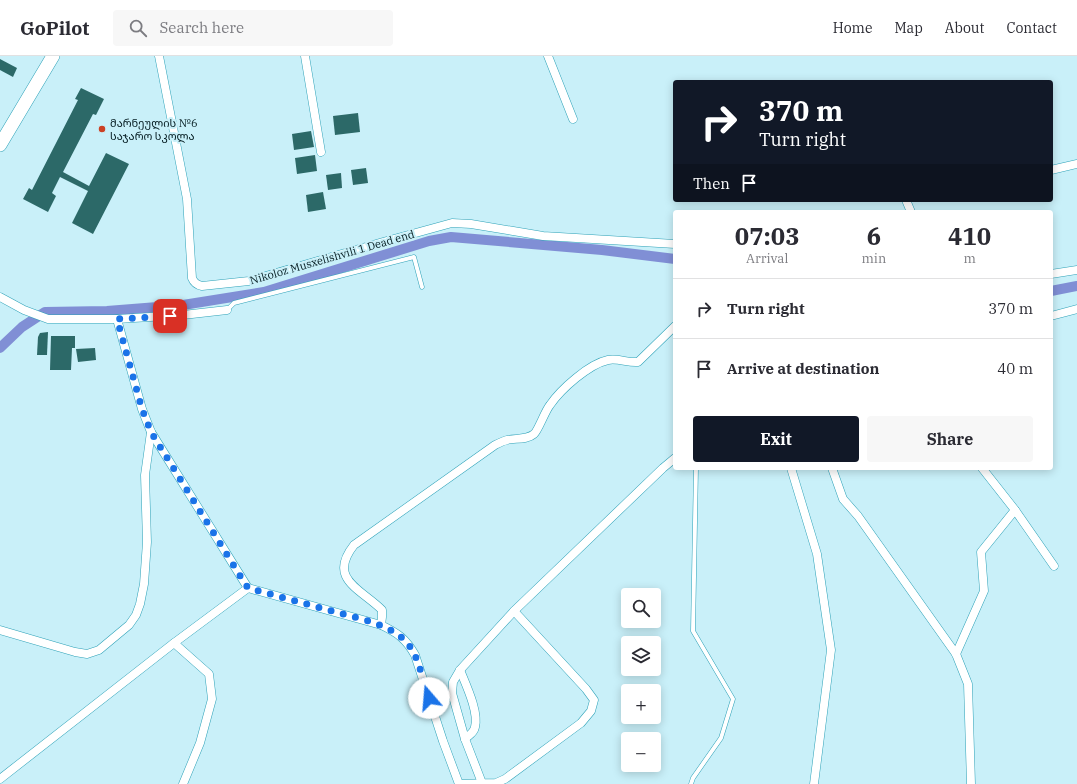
<!DOCTYPE html>
<meta charset="utf-8">
<style>
:root{--surface:#fff;--page:#f7f7f7;--text:#2b2b33;--muted:#7c7c81;--line:#e1e1e2;--accent:#111827}
body{margin:0;font-family:"IBM Plex Serif","Noto Sans Georgian",serif;background:var(--page);color:var(--text);height:100vh;display:flex;flex-direction:column;font-size:15px;white-space:nowrap}
*{box-sizing:border-box;margin:0}
p{font-size:13px;color:var(--muted)}
.icon{flex:none;width:22px;height:22px;fill:none;stroke:currentColor;stroke-width:2;stroke-linecap:round;stroke-linejoin:round}
.map{position:relative;flex:1;overflow:hidden}
.panel{position:absolute;left:673px;top:154px;width:380px;height:260px;display:flex;flex-direction:column;background:var(--surface);border-radius:4px;box-shadow:0 2px 10px #0003}
.panel>*{flex:none}
.banner{position:absolute;left:673px;top:24px;width:380px;height:122px;border-radius:4px;box-shadow:0 2px 10px #0003;background:#111827;color:#fff;overflow:hidden}
.buttons{position:absolute;left:621px;top:532px;display:grid;gap:8px}
.buttons a{display:grid;place-items:center;width:40px;height:40px;border-radius:4px;background:var(--surface);box-shadow:0 2px 10px #0003;font-size:20px}
.pin{position:absolute;display:grid;place-items:center;width:34px;height:34px;color:#fff;margin:-17px;border-radius:8px;box-shadow:0 2px 6px #0006}
.me{position:absolute;width:44px;margin:-22px;rotate:342deg;stroke-linejoin:round;filter:drop-shadow(0 0 3px #0008)}
.turn{display:flex;align-items:center;gap:14px;height:84px;padding:0 20px;font-size:18px}
.turn .icon{width:52px;height:52px;stroke-width:2.5}
.turn b{display:block;font-size:28px;line-height:34px}
.then{display:flex;align-items:center;height:38px;padding:0 20px;background:#0003;gap:8px;font-size:15px}
.eta{display:flex;justify-content:space-evenly;align-items:center;height:68px;text-align:center}
.eta b{font-size:24px;font-weight:700;line-height:28px}
.primary-button{display:flex;gap:8px;margin-top:auto;padding:8px 20px}
.primary-button a{flex:1;height:46px;border-radius:4px;background:var(--accent);color:#fff;font-size:16px;font-weight:700;line-height:46px;text-align:center}
.primary-button a+a{background:var(--page);color:var(--text)}
ul{padding:0;list-style:none}
li{display:flex;align-items:center;gap:12px;height:60px;padding:0 20px;border-top:1px solid var(--line)}
li div{flex:1}
li b{display:block;font-size:15px}
li em{font-style:normal}
header{display:flex;align-items:center;gap:24px;box-sizing:border-box;height:56px;padding:0 20px;background:var(--surface);border-bottom:1px solid var(--line)}
header strong{font-size:19px}
nav{display:flex;gap:22px;margin-inline-start:auto;font-size:14px}
.search{width:280px;height:36px;background:var(--page);display:flex;align-items:center;gap:10px;box-sizing:border-box;padding:0 14px;border-radius:4px;color:var(--muted);font-size:15px}
.map>svg:first-child{display:block}
.lines{fill:none;stroke-linecap:round;stroke-linejoin:round}
.canal{stroke:#808fd5;stroke-width:10}
.building{fill:#2c6968}
.service-casing{stroke:#2ea2b8;stroke-width:5}
.minor-casing{stroke:#2ea2b8;stroke-width:9}
.trunk-casing{stroke:#2ea2b8;stroke-width:14}
.service{stroke:#fff;stroke-width:4}
.minor{stroke:#fff;stroke-width:8}
.trunk{stroke:#fff;stroke-width:13}
.route{stroke:#1a73e8;stroke-width:7;stroke-dasharray:0 12.6}
.poi-dot{fill:#cb4124;stroke:#c9f0f9;stroke-width:1.5}
.labels{text-anchor:middle;stroke-width:4;stroke-linejoin:round;paint-order:stroke}
.poi-label{font-size:11px;fill:#041b20;stroke:#c9f0f9;text-anchor:start}
.street-label{font-size:11px;fill:#041b20;stroke:#c9f0f9}
</style>
<header>
<strong>GoPilot</strong>
<div class="search"><svg class="icon" aria-label="search" viewBox="0 0 24 24"><circle cx="10" cy="10" r="6"/><path d="M15 15l6 6"/></svg>Search here</div>
<nav><a>Home</a><a>Map</a><a>About</a><a>Contact</a></nav>
</header>
<div class="map">
<svg width="1077" height="728" viewBox="0 0 1077 728">
<rect width="100%" height="100%" fill="#c9f0f9"/>
<g class="lines">
<g class="canal">
<polyline points="1051,235 1077,230"/>
<polyline points="0,292 22,271 45,256 107,255 183,249 264,236 429,185 451,181 602,194 675,203"/>
</g>
</g>
<g class="building">
<polygon points="0,3 17,12 13,21 0,14"/>
<polygon points="81,32 104,43 96,59 93,58 63,116 89,130 106,97 129,108 93,178 72,167 88,135 60,121 52,137 56,140 48,156 23,143 29,132 32,134 78,44 75,43"/>
<polygon points="358,57 360,76 335,79 333,60"/>
<polygon points="311,75 314,91 294,94 292,78"/>
<polygon points="315,99 317,115 297,118 295,102"/>
<polygon points="366,112 368,127 353,129 351,114"/>
<polygon points="341,117 342,132 328,134 326,119"/>
<polygon points="323,136 326,153 308,156 306,139"/>
<polygon points="48,276 47,299 37,299 38,281 40,277"/>
<polygon points="51,280 75,280 75,292 72,292 71,314 50,314"/>
<polygon points="95,292 96,304 78,306 76,293"/>
</g>
<g class="lines">
<defs>
<g id="service">
<polyline points="227,254 234,247 414,201 422,231"/>
<polyline points="691,728 693,722 721,682 733,643 693,575 696,412"/>
</g>
<g id="minor">
<path d="M159,0L187,143L192,222C194,227 197,229 202,230L249,225L383,186L452,167L471,168L543,180L675,188"/>
<polyline points="305,0 321,96"/>
<polyline points="548,0 573,63"/>
<polyline points="1051,114 1077,108"/>
<polyline points="906,144 911,156"/>
<polyline points="1051,218 1077,214"/>
<polyline points="0,241 24,254 48,263 117,263 183,259 227,254"/>
<polyline points="1051,260 1077,253"/>
<path d="M117,263L142,353L151,376L248,532L381,569C398,577 406,583 415,599L443,685L459,728"/>
<polyline points="791,412 817,498 831,594 814,728"/>
<polyline points="832,412 843,443 858,460 956,598 968,628 971,728"/>
<polyline points="982,412 1015,454 1054,510"/>
<path d="M381,569L382,561V554C361,533 327,523 354,489L495,389C499,387 503,385 507,384C515,382 527,384 534,378C538,375 545,355 550,349C561,333 589,308 608,304C618,302 628,307 638,306L675,270"/>
<polyline points="0,574 75,596 87,598 99,594 129,569 136,559 140,548 144,528 147,486 145,419 151,376"/>
<polyline points="174,587 209,618 212,643 200,687 183,728"/>
<polyline points="956,598 984,535 981,496 1015,454"/>
<path d="M460,614C466,629 479,656 475,671C474,677 469,679 465,683"/>
<polyline points="0,723 174,587 248,532"/>
<polyline points="482,727 465,683 452,637 453,626 460,614 514,555"/>
<polyline points="459,728 496,727 505,723 581,667 591,655 594,644 586,633 514,555 663,412 675,402"/>
</g>
<polyline id="trunk" points="0,89 53,0"/>
</defs>
<use href="#service" class="service-casing"/>
<use href="#minor" class="minor-casing"/>
<use href="#trunk" class="trunk-casing"/>
<use href="#service" class="service"/>
<use href="#minor" class="minor"/>
<use href="#trunk" class="trunk"/>
</g>
<g class="lines">
<path class="route" d="M170,260L117,263L142,353L151,376L244,526L248,532L365,564C416,580 414,595 429,642"/>
</g>
<circle class="poi-dot" cx="102" cy="73" r="4"/>
<g class="labels">
<g class="poi-label">
<text x="110" y="71">მარნეულის №6<tspan x="110" dy="13">საჯარო სკოლა</tspan></text>
</g>
<g class="street-label">
<text transform="translate(332 201) rotate(-16)" y="4">Nikoloz Musxelishvili 1 Dead end</text>
</g>
</g>
</svg>
<div class="buttons">
<a><svg class="icon" aria-label="search" viewBox="0 0 24 24"><circle cx="10" cy="10" r="6"/><path d="M15 15l6 6"/></svg></a>
<a><svg class="icon" aria-label="layers" viewBox="0 0 24 24"><path d="M12 4l9 5-9 5-9-5zM3 14l9 5 9-5"/></svg></a>
<a>+</a>
<a>−</a>
</div>
<div class="pin" style="left:170px;top:260px;background:#d93025"><svg class="icon" aria-label="arrive" viewBox="0 0 24 24"><path d="M6 21V4h12l-3 4 3 4H6"/></svg></div>
<svg class="me" style="left:429px;top:642px" viewBox="-20 -20 40 40"><circle r="19" fill="#fff"/><path d="M0-13L10 11 0 6-10 11z" fill="#1a73e8"/></svg>
<div class="banner">
<div class="turn"><svg class="icon" aria-label="right" viewBox="0 0 24 24"><path d="M7 20v-9h11M14 6l5 5-5 5"/></svg><div><b>370 m</b>Turn right</div></div>
<div class="then">Then<svg class="icon" aria-label="arrive" viewBox="0 0 24 24"><path d="M6 21V4h12l-3 4 3 4H6"/></svg></div>
</div>
<section class="panel">
<div class="eta">
<div><b>07:03</b><p>Arrival</p></div>
<div><b>6</b><p>min</p></div>
<div><b>410</b><p>m</p></div>
</div>
<ul>
<li><svg class="icon" aria-label="right" viewBox="0 0 24 24"><path d="M7 20v-9h11M14 6l5 5-5 5"/></svg><div><b>Turn right</b></div><em>370 m</em></li>
<li><svg class="icon" aria-label="arrive" viewBox="0 0 24 24"><path d="M6 21V4h12l-3 4 3 4H6"/></svg><div><b>Arrive at destination</b></div><em>40 m</em></li>
</ul>
<div class="primary-button"><a>Exit</a><a>Share</a></div>
</section>
</div>
